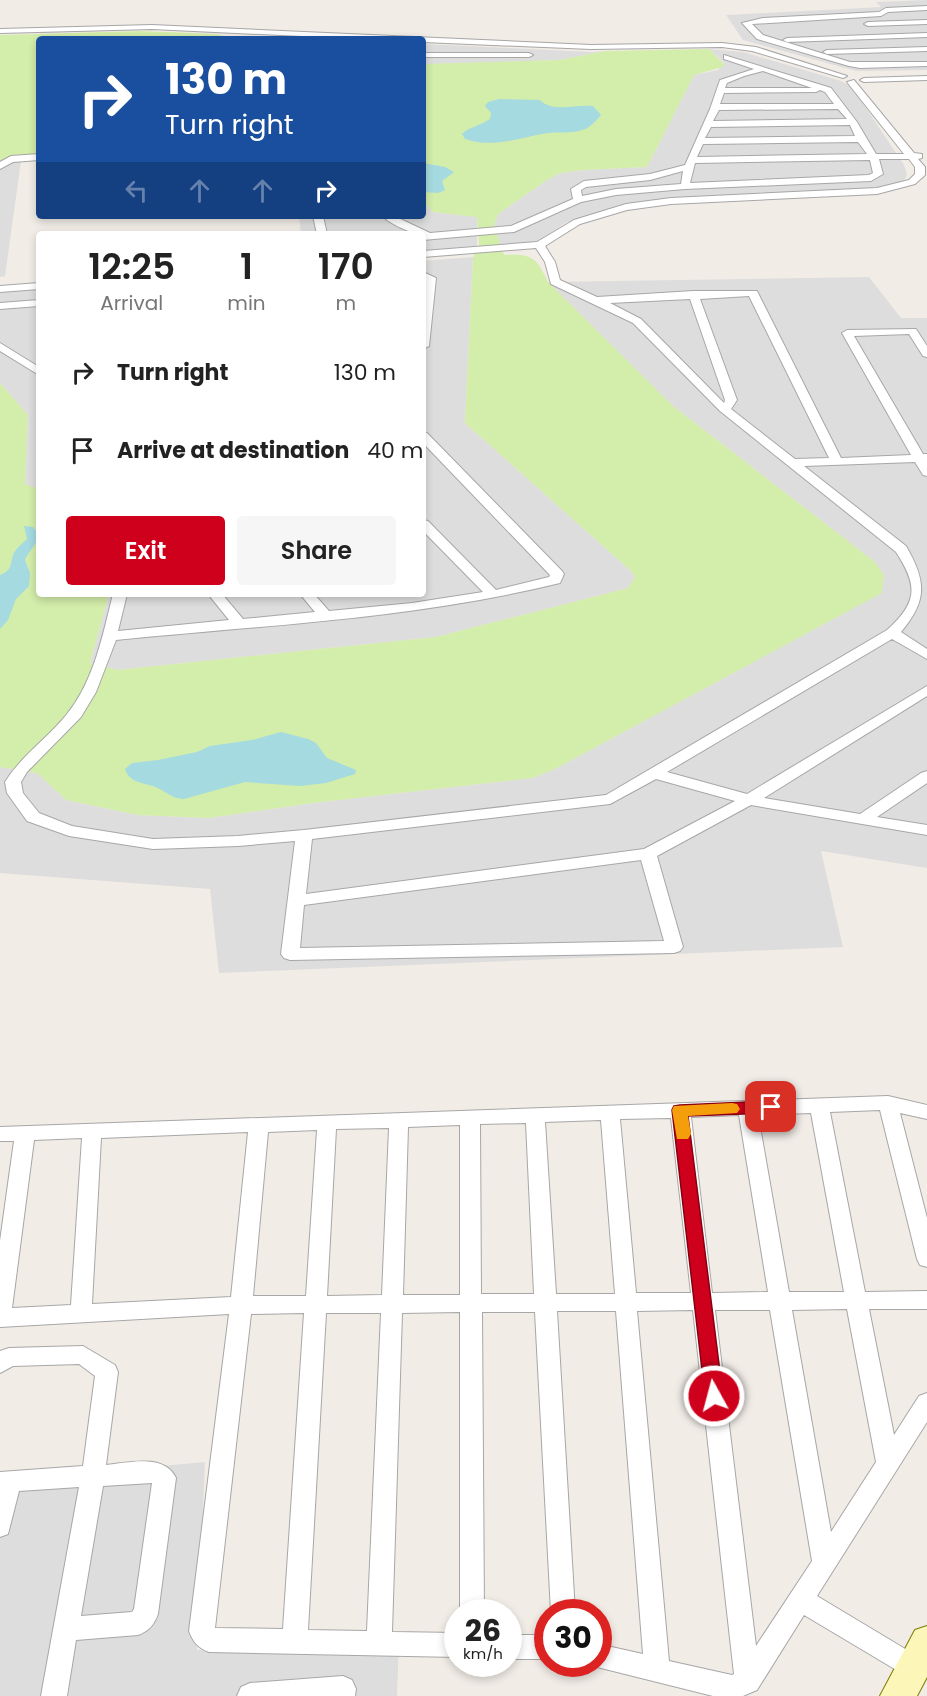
<!DOCTYPE html>
<style>
:root{--surface:#fff;--page:#f6f6f6;--text:#222;--muted:#767676;--accent:#cf001b}
body{margin:0;font-family:Poppins,sans-serif;background:var(--page);color:var(--text);height:100vh;display:flex;flex-direction:column;font-size:22px;white-space:nowrap}
*{box-sizing:border-box;margin:0}
p{font-size:20px;color:var(--muted)}
.icon{flex:none;width:33px;height:33px;fill:none;stroke:currentColor;stroke-width:2;stroke-linecap:round;stroke-linejoin:round}
.map{position:relative;flex:1;overflow:hidden}
.drawer{position:absolute;left:36px;top:231px;width:390px;height:366px;display:flex;flex-direction:column;background:var(--surface);border-radius:6px;box-shadow:0 3px 9px #0003}
.drawer>*{flex:none}
.guide{position:absolute;left:36px;top:36px;width:390px;height:183px;border-radius:6px;box-shadow:0 3px 9px #0003;background:#1a4fa0;color:#fff;overflow:hidden}
.speed{position:absolute;left:444px;top:1599px;display:flex;gap:12px;font-size:30px;font-weight:700;text-align:center}
.speed>*{display:grid;place-content:center;width:78px;height:78px;border-radius:50%;background:var(--surface);box-shadow:0 3px 9px #0003;line-height:1}
.speed small{font-size:15px;font-weight:400}
.speed .limit{border:9px solid #d22;background:#fff;color:#111}
.pin{position:absolute;display:grid;place-items:center;width:51px;height:51px;color:#fff;margin:-26px;border-radius:12px;box-shadow:0 3px 9px #0006}
.me{position:absolute;width:66px;margin:-33px;rotate:353deg;stroke-linejoin:round;filter:drop-shadow(0 0 4px #0008)}
.turn{display:flex;align-items:center;gap:21px;height:126px;padding:0 30px;font-size:27px}
.turn .icon{width:78px;height:78px;stroke-width:2.5}
.turn b{display:block;font-size:42px;line-height:51px}
.lanes{display:flex;align-items:center;height:57px;padding:0 30px;background:#0003;justify-content:center;gap:30px;direction:ltr}
.lanes .off{opacity:.35}
.eta{display:flex;justify-content:space-evenly;align-items:center;height:102px;text-align:center}
.eta b{font-size:36px;font-weight:600;line-height:42px}
.primary-button{display:flex;gap:12px;margin-top:auto;padding:12px 30px}
.primary-button a{flex:1;height:69px;border-radius:6px;background:var(--accent);color:#fff;font-size:24px;font-weight:600;line-height:69px;text-align:center}
.primary-button a+a{background:var(--page);color:var(--text)}
ul{padding:0;list-style:none}
li{display:flex;align-items:center;gap:18px;height:78px;padding:0 30px}
li div{flex:1}
li b{display:block;font-size:22px}
li em{font-style:normal}
.map>svg:first-child{display:block}
.residential{fill:#dedddd}
.grass{fill:#d3edaa}
.water{fill:#a4dae0}
.lines{fill:none;stroke-linecap:round;stroke-linejoin:round}
.minor-casing{stroke:#a7a7a7;stroke-width:2}
.secondary-casing{stroke:#7d7b00;stroke-width:2}
.minor{fill:#fff;fill-rule:evenodd}
.secondary{fill:#fcf7b8;fill-rule:evenodd}
.route{fill:#cf001b;stroke:#870012;stroke-width:1.5}
.slow{fill:#f59e0b}
</style>
<div class="map">
<svg width="927" height="1696" viewBox="0 0 927 1696">
<rect width="100%" height="100%" fill="#f1ece6"/>
<g class="residential">
<polygon points="927,0 927,70 856,71 743,40 726,15 881,7 876,2"/>
<polygon points="423,44 592,52 606,51 559,60 439,64 423,64"/>
<polygon points="709,49 743,52 841,81 852,87 904,165 907,175 905,179 902,182 875,190 642,203 613,208 567,222 535,243 500,246 494,226 498,214 547,180 560,173 583,170 647,167 694,75 718,70 724,63"/>
<polygon points="21,161 5,276 0,277 0,162"/>
<polygon points="423,201 433,212 477,217 477,248 423,251 423,234 301,234 299,216 423,216"/>
<polygon points="473,257 465,423 631,571 635,577 628,588 436,637 117,670 90,663 109,594 423,594 423,261"/>
<polygon points="869,277 901,318 927,318 927,868 821,851 843,947 219,973 210,889 0,873 0,767 37,773 66,800 138,815 208,818 313,803 533,778 557,768 881,593 884,575 875,562 673,406 547,282"/>
<polygon points="39,288 39,489 25,485 28,415 0,383 0,290"/>
<polygon points="205,1462 197,1650 399,1640 397,1696 0,1696 0,1481"/>
</g>
<g class="grass">
<polygon points="140,31 216,34 236,39 39,39 39,161 0,162 0,35"/>
<path d="M709,49L724,64L723,67L694,75L647,167L583,170L560,173L547,180L498,214L494,226L504,255C531,254 536,256 548,282L673,406L875,562L884,575L882,593L557,768L533,778L313,803L208,818L138,815L66,800L37,773L0,767V383L28,415L25,484L39,489V594H109L90,663L117,670L436,637L628,588L635,577L631,571L465,423L473,257L479,245L477,217L433,212L423,201V64L559,60L606,51Z"/>
</g>
<g class="water">
<path d="M499,99L540,100C552,113 576,104 593,106L601,115C594,123 589,129 579,131C567,134 554,131 542,134C515,139 492,148 465,139L462,134C469,127 482,125 490,119L491,113L485,106L488,102Z"/>
<polygon points="423,163 445,167 454,172 442,181 445,190 438,193 423,192"/>
<path d="M24,526L33,527C45,539 30,548 25,560L30,573L29,586L16,599L8,620L0,629V575C12,570 10,566 13,555C16,548 22,544 27,539Z"/>
<path d="M281,732L308,739L316,743L327,758L356,770L355,774L326,783L300,786L245,782L184,799C171,799 165,790 153,786C142,783 129,782 125,769L132,763L158,760L197,752L210,746L252,740Z"/>
</g>
<g class="lines">
<defs>
<g id="minor">
<polygon points="927,6 927,10 888,12 881,16 752,24 763,35 850,62 927,62 927,66 860,68 849,66 757,39 742,23 763,18 879,12 886,8"/>
<polygon points="927,20 927,24 868,26 864,24 868,22"/>
<polygon points="152,25 591,45 722,43 756,47 847,76 843,78 752,51 722,47 591,49 423,42 423,39 365,39 152,29 0,33 0,29"/>
<polygon points="927,33 927,37 787,42 783,40 787,38"/>
<polygon points="927,47 927,51 827,54 823,52 827,50"/>
<polygon points="423,53 529,53 533,55 529,57 423,57"/>
<path d="M724,55L831,88L857,122L876,154H904L847,82L854,80L914,153L922,154V158L918,159L925,167V175L915,184L877,194L671,204L627,210L580,224L545,246L555,262L560,280L597,297L693,291H757L841,458L911,455L842,333L847,330L916,329L927,346V357L923,356L909,334L854,336L923,454H927V476L923,475L915,462L804,466L906,546C927,582 927,601 901,632L927,649V659L892,639L667,772L747,794L927,686V696L764,798L860,814L921,773L927,771V783L877,817L927,825V835L751,805L657,856L683,947L680,951L674,953L290,960L284,958L281,954L295,841L238,846L153,849L69,836L27,821L7,793L5,782C22,755 48,738 67,714C94,681 103,634 113,594H127L118,631L229,620L208,594H222L243,619L315,612L300,594H314L329,611L412,603L483,592L423,531V520L428,521L496,590L549,577L550,575L423,443V432L427,433L562,571L564,574L560,583C414,619 264,625 116,640L96,692L81,717L27,772L21,782L23,793L39,813L72,826L153,839L238,836L304,830L606,795L887,630C918,602 918,586 896,552L720,411L633,323L551,284L545,262L536,248L423,257V251L537,242L574,220L626,204L671,198L877,188L909,180L915,174V167L909,159H879L883,174L871,181L685,189L616,195L581,202L514,232L423,240V234C411,234 391,224 382,216H394L430,233L511,226L573,199L571,189L584,181L650,174L685,165L710,109L720,80L754,69L724,59ZM763,71L812,88H725L727,83L744,76ZM820,90L825,92L834,104H720L724,93L816,92ZM838,109L847,119L713,121L719,110ZM850,125L855,136L705,138L711,127ZM858,142L867,154L697,157L703,144ZM870,160L873,173L869,175L690,183L695,163ZM683,171L681,184L616,189L582,196L581,190L586,187L650,180ZM749,296L829,458L795,459L731,409L737,400L700,299ZM690,299L725,400L724,403L641,319L610,303ZM656,779L735,801L644,849L306,894L312,839L610,804ZM641,860L664,941L300,948L304,905Z"/>
<polygon points="927,76 927,80 864,82 860,80 864,78"/>
<polygon points="39,154 39,160 13,162 0,169 0,162 11,156"/>
<polygon points="313,216 323,216 327,234 317,234"/>
<polygon points="423,272 436,278 429,346 423,349 423,301 426,280 423,279"/>
<polygon points="39,283 39,289 0,292 0,286"/>
<polygon points="39,300 39,306 0,309 0,303"/>
<polygon points="0,343 39,367 39,375 0,351"/>
<path d="M888,1096L927,1105V1119L900,1113L927,1218V1267L920,1265L917,1259L880,1110L830,1112L865,1292L927,1291V1309H869L894,1435L919,1396L927,1393V1422L817,1596L922,1659L926,1668L922,1677L913,1680L804,1615L757,1690L743,1696H713L589,1665L598,1664V1644L643,1654L616,1311H557L575,1612H551L535,1312H482L484,1612H460V1312L402,1313L392,1632L458,1633V1657L209,1652C198,1648 193,1642 189,1631L229,1314L0,1327V1241L14,1141H0V1127ZM811,1113L844,1292H789L758,1115ZM739,1115L768,1292L712,1293L691,1117ZM671,1118L691,1293H636L620,1119ZM601,1120L615,1294H556L545,1122ZM526,1123L534,1294H481L480,1124ZM460,1125V1295H403L408,1127ZM389,1128L382,1295L327,1296L336,1129ZM317,1130L306,1296H253L268,1132ZM248,1132L231,1297L92,1304L101,1138ZM82,1138L71,1305L12,1308L34,1140ZM847,1309L876,1462L831,1532L792,1310ZM693,1310L734,1674L732,1675L669,1661L637,1311ZM715,1310H770L812,1561L756,1646ZM304,1313L283,1629L215,1628L251,1314ZM326,1313H381L367,1631L308,1630Z"/>
<path d="M83,1346L115,1365L118,1372L106,1465C128,1463 164,1453 176,1478L158,1614C154,1625 149,1631 138,1635L76,1640L67,1696H41L79,1487L19,1491L8,1534L0,1537V1472L83,1466L95,1376L79,1364L13,1366L0,1373V1351L9,1348ZM152,1483L134,1609L132,1612L81,1616L103,1486Z"/>
<rect x="508" y="1635" width="40" height="24"/>
<polygon points="343,1676 352,1680 356,1689 355,1696 237,1696 241,1687 250,1683"/>
</g>
<polygon id="secondary" points="927,1626 927,1677 917,1696 880,1696 915,1630"/>
</defs>
<use href="#minor" class="minor-casing"/>
<use href="#secondary" class="secondary-casing"/>
<use href="#minor" class="minor"/>
<use href="#secondary" class="secondary"/>
</g>
<polygon class="route" points="771,1101 777,1103 779,1107 777,1111 771,1113 688,1116 723,1396 720,1402 714,1404 707,1402 705,1396 672,1110 674,1106 680,1105"/>
<polygon class="slow" points="732,1103 737,1104 740,1109 737,1113 688,1116 691,1134 688,1139 677,1139 672,1110 674,1106"/>
</svg>
<div class="speed"><div>26<small>km/h</small></div><div class="limit">30</div></div>
<div class="pin" style="left:771px;top:1107px;background:#d93025"><svg class="icon" aria-label="arrive" viewBox="0 0 24 24"><path d="M6 21V4h12l-3 4 3 4H6"/></svg></div>
<svg class="me" style="left:714px;top:1396px" viewBox="-20 -20 40 40"><circle r="17" fill="#cf001b" stroke="#fff" stroke-width="3"/><path d="M0-11L8 9 0 5-8 9z" fill="#fff"/></svg>
<div class="guide">
<div class="turn"><svg class="icon" aria-label="right" viewBox="0 0 24 24"><path d="M7 20v-9h11M14 6l5 5-5 5"/></svg><div><b>130 m</b>Turn right</div></div>
<div class="lanes"><svg class="icon off" aria-label="left" viewBox="0 0 24 24"><path d="M17 20v-9H6M10 6l-5 5 5 5"/></svg><svg class="icon off" aria-label="ahead" viewBox="0 0 24 24"><path d="M12 20V5M6 11l6-6 6 6"/></svg><svg class="icon off" aria-label="ahead" viewBox="0 0 24 24"><path d="M12 20V5M6 11l6-6 6 6"/></svg><svg class="icon" aria-label="right" viewBox="0 0 24 24"><path d="M7 20v-9h11M14 6l5 5-5 5"/></svg></div>
</div>
<section class="drawer">
<div class="eta">
<div><b>12:25</b><p>Arrival</p></div>
<div><b>1</b><p>min</p></div>
<div><b>170</b><p>m</p></div>
</div>
<ul>
<li><svg class="icon" aria-label="right" viewBox="0 0 24 24"><path d="M7 20v-9h11M14 6l5 5-5 5"/></svg><div><b>Turn right</b></div><em>130 m</em></li>
<li><svg class="icon" aria-label="arrive" viewBox="0 0 24 24"><path d="M6 21V4h12l-3 4 3 4H6"/></svg><div><b>Arrive at destination</b></div><em>40 m</em></li>
</ul>
<div class="primary-button"><a>Exit</a><a>Share</a></div>
</section>
</div>
